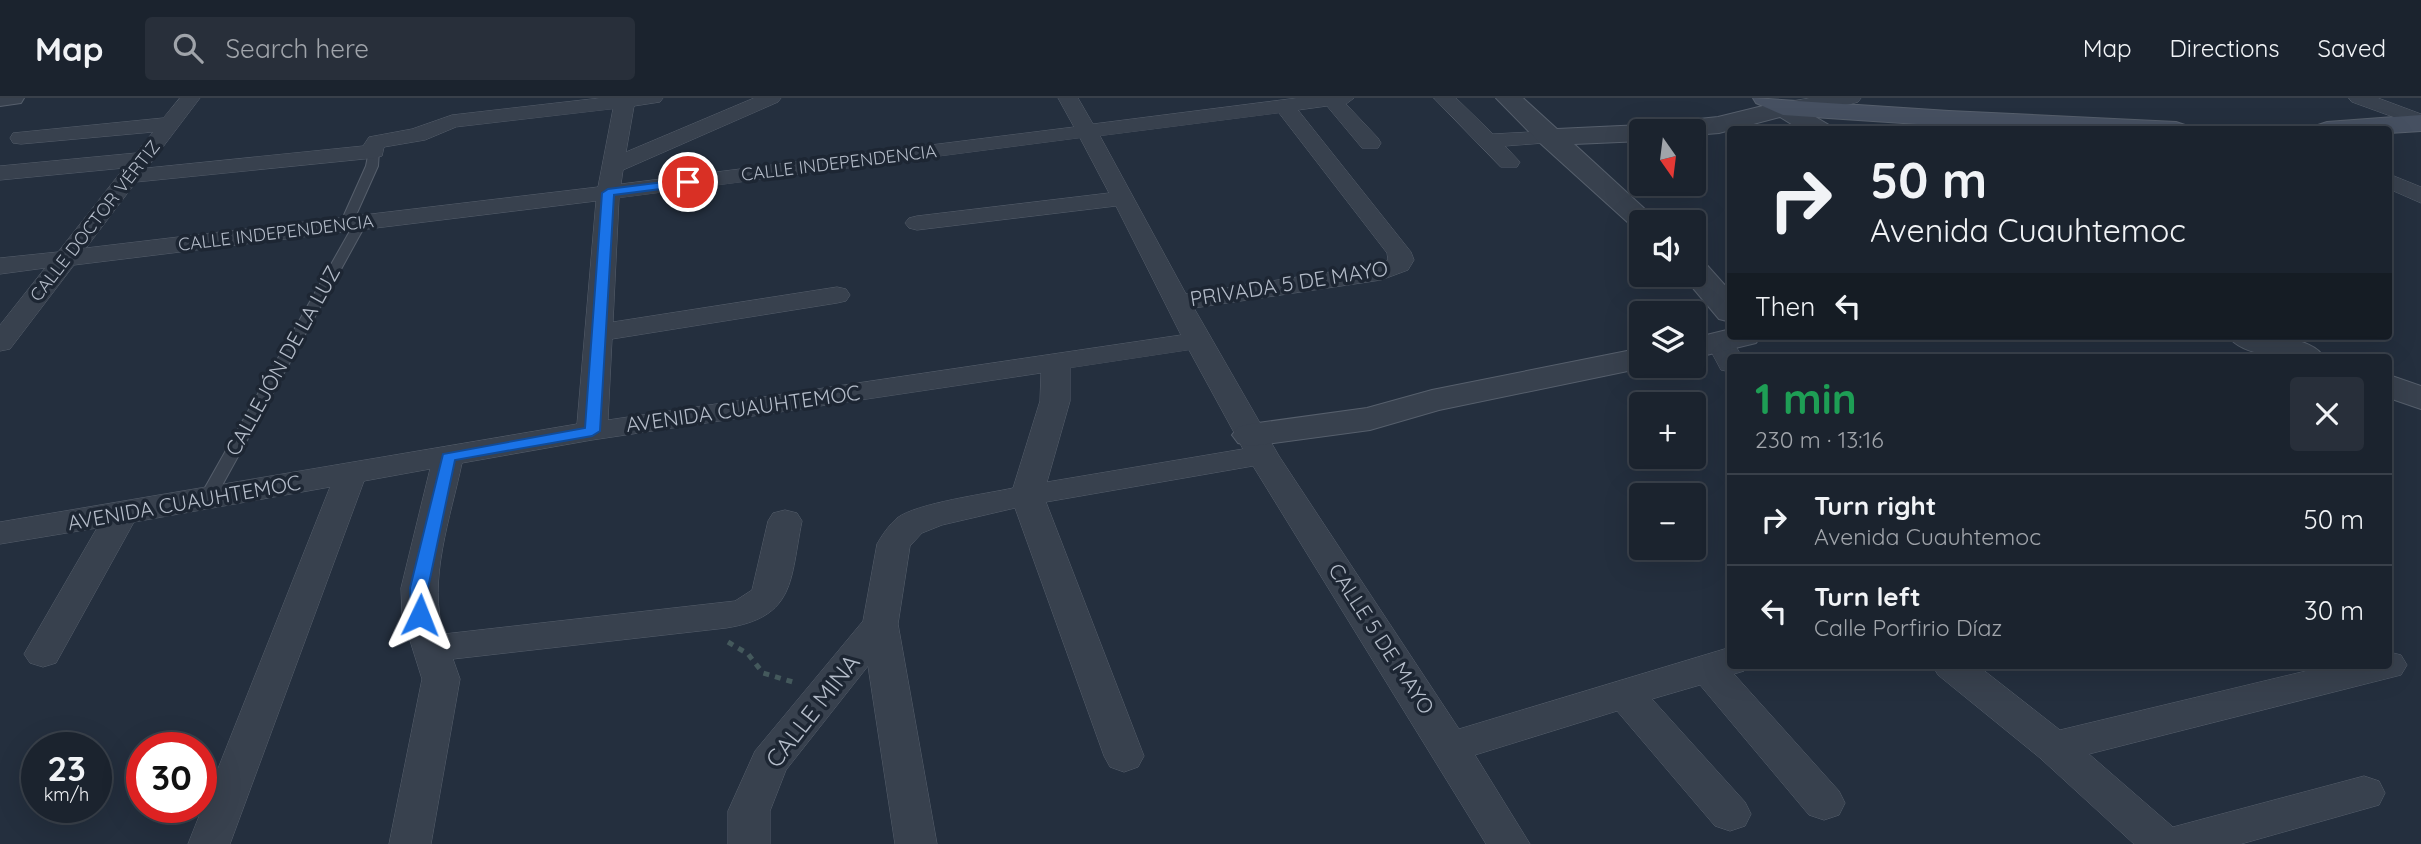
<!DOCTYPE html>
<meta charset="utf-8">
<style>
:root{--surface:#1b232e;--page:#282f3a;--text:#f1f3f6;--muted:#a0a4aa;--line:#39404a}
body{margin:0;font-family:Quicksand,sans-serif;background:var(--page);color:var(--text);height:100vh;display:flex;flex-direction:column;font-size:26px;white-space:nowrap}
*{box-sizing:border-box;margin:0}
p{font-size:23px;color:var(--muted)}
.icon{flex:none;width:38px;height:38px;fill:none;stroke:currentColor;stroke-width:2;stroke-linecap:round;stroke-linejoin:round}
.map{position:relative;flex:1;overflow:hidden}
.details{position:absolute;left:1727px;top:256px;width:665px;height:315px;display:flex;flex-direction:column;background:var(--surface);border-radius:7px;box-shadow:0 7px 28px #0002,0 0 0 2px var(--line)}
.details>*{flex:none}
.top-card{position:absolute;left:1727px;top:28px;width:665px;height:214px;border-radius:7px;box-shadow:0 7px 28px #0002,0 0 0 2px var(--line);background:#1b232e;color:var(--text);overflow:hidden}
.needle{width:46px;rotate:166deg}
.buttons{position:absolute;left:1629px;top:21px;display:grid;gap:14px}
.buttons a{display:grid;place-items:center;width:77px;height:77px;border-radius:7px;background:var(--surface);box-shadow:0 7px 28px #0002,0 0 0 2px var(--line);font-size:35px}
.speed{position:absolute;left:21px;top:634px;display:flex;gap:14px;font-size:35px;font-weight:700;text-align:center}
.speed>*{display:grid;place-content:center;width:91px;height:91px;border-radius:50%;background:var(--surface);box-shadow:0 7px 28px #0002,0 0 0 2px var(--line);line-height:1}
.speed small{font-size:18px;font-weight:400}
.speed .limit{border:10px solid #d22;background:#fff;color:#111}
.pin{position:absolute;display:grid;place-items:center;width:60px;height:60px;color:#fff;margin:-30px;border:4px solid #fff;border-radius:50%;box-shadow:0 2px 7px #0007}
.me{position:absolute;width:77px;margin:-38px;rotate:2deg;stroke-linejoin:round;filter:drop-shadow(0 0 5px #0008)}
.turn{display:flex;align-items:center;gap:24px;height:147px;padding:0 28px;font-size:32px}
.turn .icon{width:91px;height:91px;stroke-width:2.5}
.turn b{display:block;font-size:49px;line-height:60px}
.then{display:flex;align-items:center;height:66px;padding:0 28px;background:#0003;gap:14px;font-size:26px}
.round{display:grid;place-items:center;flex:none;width:74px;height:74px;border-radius:7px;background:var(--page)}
.summary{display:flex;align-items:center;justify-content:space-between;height:119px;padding:0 28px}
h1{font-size:42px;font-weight:700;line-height:52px;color:#1e9e55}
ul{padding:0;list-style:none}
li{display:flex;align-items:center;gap:21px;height:91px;padding:0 28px;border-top:2px solid var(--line)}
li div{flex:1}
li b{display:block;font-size:26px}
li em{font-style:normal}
header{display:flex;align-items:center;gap:42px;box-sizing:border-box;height:98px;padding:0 35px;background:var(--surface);border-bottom:2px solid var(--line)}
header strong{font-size:33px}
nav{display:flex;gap:38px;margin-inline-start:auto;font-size:24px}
.search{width:490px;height:63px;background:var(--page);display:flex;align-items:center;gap:18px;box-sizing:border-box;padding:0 24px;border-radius:7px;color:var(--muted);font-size:26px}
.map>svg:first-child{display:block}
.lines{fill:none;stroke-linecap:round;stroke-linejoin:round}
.service-casing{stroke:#565f6c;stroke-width:2}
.minor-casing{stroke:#565f6c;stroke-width:1}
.tertiary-casing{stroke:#565f6c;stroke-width:2}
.secondary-casing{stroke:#565f6c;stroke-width:2}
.path{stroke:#44595c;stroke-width:5;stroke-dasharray:6 6;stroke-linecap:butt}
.service{fill:#38414e;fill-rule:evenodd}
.minor{fill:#38414e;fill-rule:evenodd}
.tertiary{fill:#38414e;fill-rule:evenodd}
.secondary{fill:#465061;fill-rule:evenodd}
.route{fill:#1a73e8;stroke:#114b97;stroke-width:2}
.labels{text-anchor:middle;stroke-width:7;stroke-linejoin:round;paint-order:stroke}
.far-street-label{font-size:18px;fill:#b4bcc9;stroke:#1d2633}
.street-label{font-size:21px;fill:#b4bcc9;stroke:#1d2633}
.near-street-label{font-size:24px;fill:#b4bcc9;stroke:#1d2633}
</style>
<header>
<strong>Map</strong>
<div class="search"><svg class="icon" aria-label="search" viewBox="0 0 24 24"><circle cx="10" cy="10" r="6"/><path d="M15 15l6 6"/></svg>Search here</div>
<nav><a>Map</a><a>Directions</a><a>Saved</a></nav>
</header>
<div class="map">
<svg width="2421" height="746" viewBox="0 0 2421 746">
<rect width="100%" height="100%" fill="#242f3e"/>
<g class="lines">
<defs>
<g id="service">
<polygon points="374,50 379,53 378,68 352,126 350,129 342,129 340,126 366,68 369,53"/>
<polygon points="361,120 367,124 214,402 206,407 200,406 198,402 355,124"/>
</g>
<g id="minor">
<path d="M180,0H200L147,70L363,48L369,39L412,31L452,17L600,0H663L660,4L634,8L626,54L754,0H781L778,4L623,72L621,86L1074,29L1058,0H1078L1093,26L1297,0H1354L1346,6L1378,40L1381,45L1378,50H1362L1327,8L1298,12L1411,154L1414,162L1408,172L1381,182L1194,210L1279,358L1459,631L1731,549V567H1747L1744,573L1734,576L1839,693L1845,705L1839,717L1824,722L1809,717L1700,587L1652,601L1745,704L1751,716L1745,728L1730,733L1715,728L1617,613L1475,657L1530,746H1486L1253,368L1046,404L1144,658L1138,669L1124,674L1110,669L1104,658L1015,410L942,427L922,435L910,448L898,526L937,746H895L868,568L786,672L770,713V746H728V713L755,653L863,523L877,446C882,437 889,427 897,420C917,405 986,396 1013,390L1040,303L1041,275L592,342L462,365C451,418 427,484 444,536L735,503L752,492L768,423L773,415L785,412L797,415L802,423C790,482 796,519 726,530L453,561L460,581L431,746H389L422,581L402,517L401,490L430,371L364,383L230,746H188L330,389L134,424L56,565L43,569L30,565L24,556L97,430L0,446V424L577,326L596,103L74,167L10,251L0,253V227L45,170L0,176V160L58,154L124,70L0,82V68L136,55L153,34L21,46L13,45L10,40L13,35L163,20ZM613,11L598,89L86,150L136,84L374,60L382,58L384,49L425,42L456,29ZM1279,15L1387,155L1388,162L1376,167L1186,196L1100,38ZM1080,40L1109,95L917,118L909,120L905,125L909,130L917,132L1116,108L1181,237L608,322L612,241L837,205L846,203L850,197L846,191L837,189L613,224L619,100ZM1189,252L1243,351L1047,384L1070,303V270Z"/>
<polygon points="1434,0 1456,0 1493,36 1549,33 1557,34 1560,39 1557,44 1505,48 1520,64 1517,69 1501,69"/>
<polygon points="1810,0 1861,0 1858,4 1851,6 1783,16 1776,14 1773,10 1776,6"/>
<polygon points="2349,0 2378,0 2421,16 2421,29 2352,4"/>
<polygon points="2389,76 2421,89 2421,105 2389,91"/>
<polygon points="1720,236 1730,238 1742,259 1731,259 1731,274 1721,272 1706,244 1710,238"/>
<polygon points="2389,554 2401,557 2407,567 2401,577 2089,656 2173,729 2364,678 2379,683 2385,695 2379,707 2241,746 2134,746 2040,660 1938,577 1932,567 1977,567 2060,632 2331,567 2389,567"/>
</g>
<g id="tertiary">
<polygon points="0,0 24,0 21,5 0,8"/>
<polygon points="1496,0 1523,0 1557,31 1642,27 1651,29 1661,25 1718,19 1783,3 1792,5 1829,27 1833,32 1801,32 1780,19 1719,35 1694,37 1694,33 1642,33 1642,43 1574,46 1659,124 1642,124 1642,132 1634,130 1540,45"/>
<polygon points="1694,163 1705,165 1731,194 1731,224 1719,221 1682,177 1694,177"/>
<polygon points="1731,231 1731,238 1761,238 1756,245 1694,260 1694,240"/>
<path d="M2228,238C2255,238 2308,235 2324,259C2298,259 2245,262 2228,238Z"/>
<polygon points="1642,250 1642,268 1652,268 1439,312 1370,332 1251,348 1238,345 1232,337 1238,329 1251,326 1367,310 1432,292"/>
<polygon points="2389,277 2421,288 2421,311 2389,300"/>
</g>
<g id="secondary">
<polygon points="1753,0 1949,13 2176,24 2185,27 2189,32 2008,32 1783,17 1756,5"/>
<polygon points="2421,17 2421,33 2389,35 2389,32 2314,32 2318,27 2327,24"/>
</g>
</defs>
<use href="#service" class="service-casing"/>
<use href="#minor" class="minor-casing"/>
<use href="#tertiary" class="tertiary-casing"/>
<use href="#secondary" class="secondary-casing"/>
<polyline class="path" points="728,544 748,556 763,575 793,584"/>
<use href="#service" class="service"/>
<use href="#minor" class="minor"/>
<use href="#tertiary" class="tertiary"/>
<use href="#secondary" class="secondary"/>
</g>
<polygon class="route" points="688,81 692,82 692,87 614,97 600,333 592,338 455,362 428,490 429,517 426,521 413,521 411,517 410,490 443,356 585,330 602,95 608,91"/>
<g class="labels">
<g class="far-street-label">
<text transform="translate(839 65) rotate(-7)" y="6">CALLE INDEPENDENCIA</text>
<text transform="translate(95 123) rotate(-52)" y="6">CALLE DOCTOR VÉRTIZ</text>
<text transform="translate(276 135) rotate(-7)" y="6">CALLE INDEPENDENCIA</text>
</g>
<g class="street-label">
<text transform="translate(1289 186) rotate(-9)" y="7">PRIVADA 5 DE MAYO</text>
<text transform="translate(283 263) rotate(-61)" y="7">CALLEJÓN DE LA LUZ</text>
<text transform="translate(743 311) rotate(-8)" y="7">AVENIDA CUAUHTEMOC</text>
<text transform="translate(184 405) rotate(-10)" y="7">AVENIDA CUAUHTEMOC</text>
<text transform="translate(1381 541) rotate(57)" y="7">CALLE 5 DE MAYO</text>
</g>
<g class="near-street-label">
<text transform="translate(813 613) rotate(-52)" y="8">CALLE MINA</text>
</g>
</g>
</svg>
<div class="buttons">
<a><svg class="needle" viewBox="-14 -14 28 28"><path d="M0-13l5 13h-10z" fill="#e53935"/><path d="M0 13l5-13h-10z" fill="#a0a4aa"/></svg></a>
<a><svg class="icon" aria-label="sound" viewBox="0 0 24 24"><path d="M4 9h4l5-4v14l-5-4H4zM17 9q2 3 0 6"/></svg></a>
<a><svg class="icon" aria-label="layers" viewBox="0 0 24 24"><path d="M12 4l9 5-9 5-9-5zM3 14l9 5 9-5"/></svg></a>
<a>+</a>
<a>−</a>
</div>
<div class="speed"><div>23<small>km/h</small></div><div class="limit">30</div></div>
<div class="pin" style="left:688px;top:84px;background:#d93025"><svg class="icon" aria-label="arrive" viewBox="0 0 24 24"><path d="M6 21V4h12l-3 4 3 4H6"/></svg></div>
<svg class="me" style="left:420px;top:517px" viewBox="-20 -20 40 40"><path d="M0-17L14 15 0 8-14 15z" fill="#1a73e8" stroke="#fff" stroke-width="4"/></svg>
<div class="top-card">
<div class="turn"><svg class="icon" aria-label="right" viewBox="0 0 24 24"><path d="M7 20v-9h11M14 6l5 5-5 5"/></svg><div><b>50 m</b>Avenida Cuauhtemoc</div></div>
<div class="then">Then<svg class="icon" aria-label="left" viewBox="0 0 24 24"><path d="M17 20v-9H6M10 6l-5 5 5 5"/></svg></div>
</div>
<section class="details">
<div class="summary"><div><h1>1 min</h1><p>230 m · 13:16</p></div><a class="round"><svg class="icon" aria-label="close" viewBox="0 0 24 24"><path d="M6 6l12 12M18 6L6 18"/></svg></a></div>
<ul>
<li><svg class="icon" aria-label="right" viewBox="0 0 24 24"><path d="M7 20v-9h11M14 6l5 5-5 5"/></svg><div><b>Turn right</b><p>Avenida Cuauhtemoc</p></div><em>50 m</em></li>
<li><svg class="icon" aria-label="left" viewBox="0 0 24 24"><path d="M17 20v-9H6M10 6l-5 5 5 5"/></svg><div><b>Turn left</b><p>Calle Porfirio Díaz</p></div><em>30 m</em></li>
</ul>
</section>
</div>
